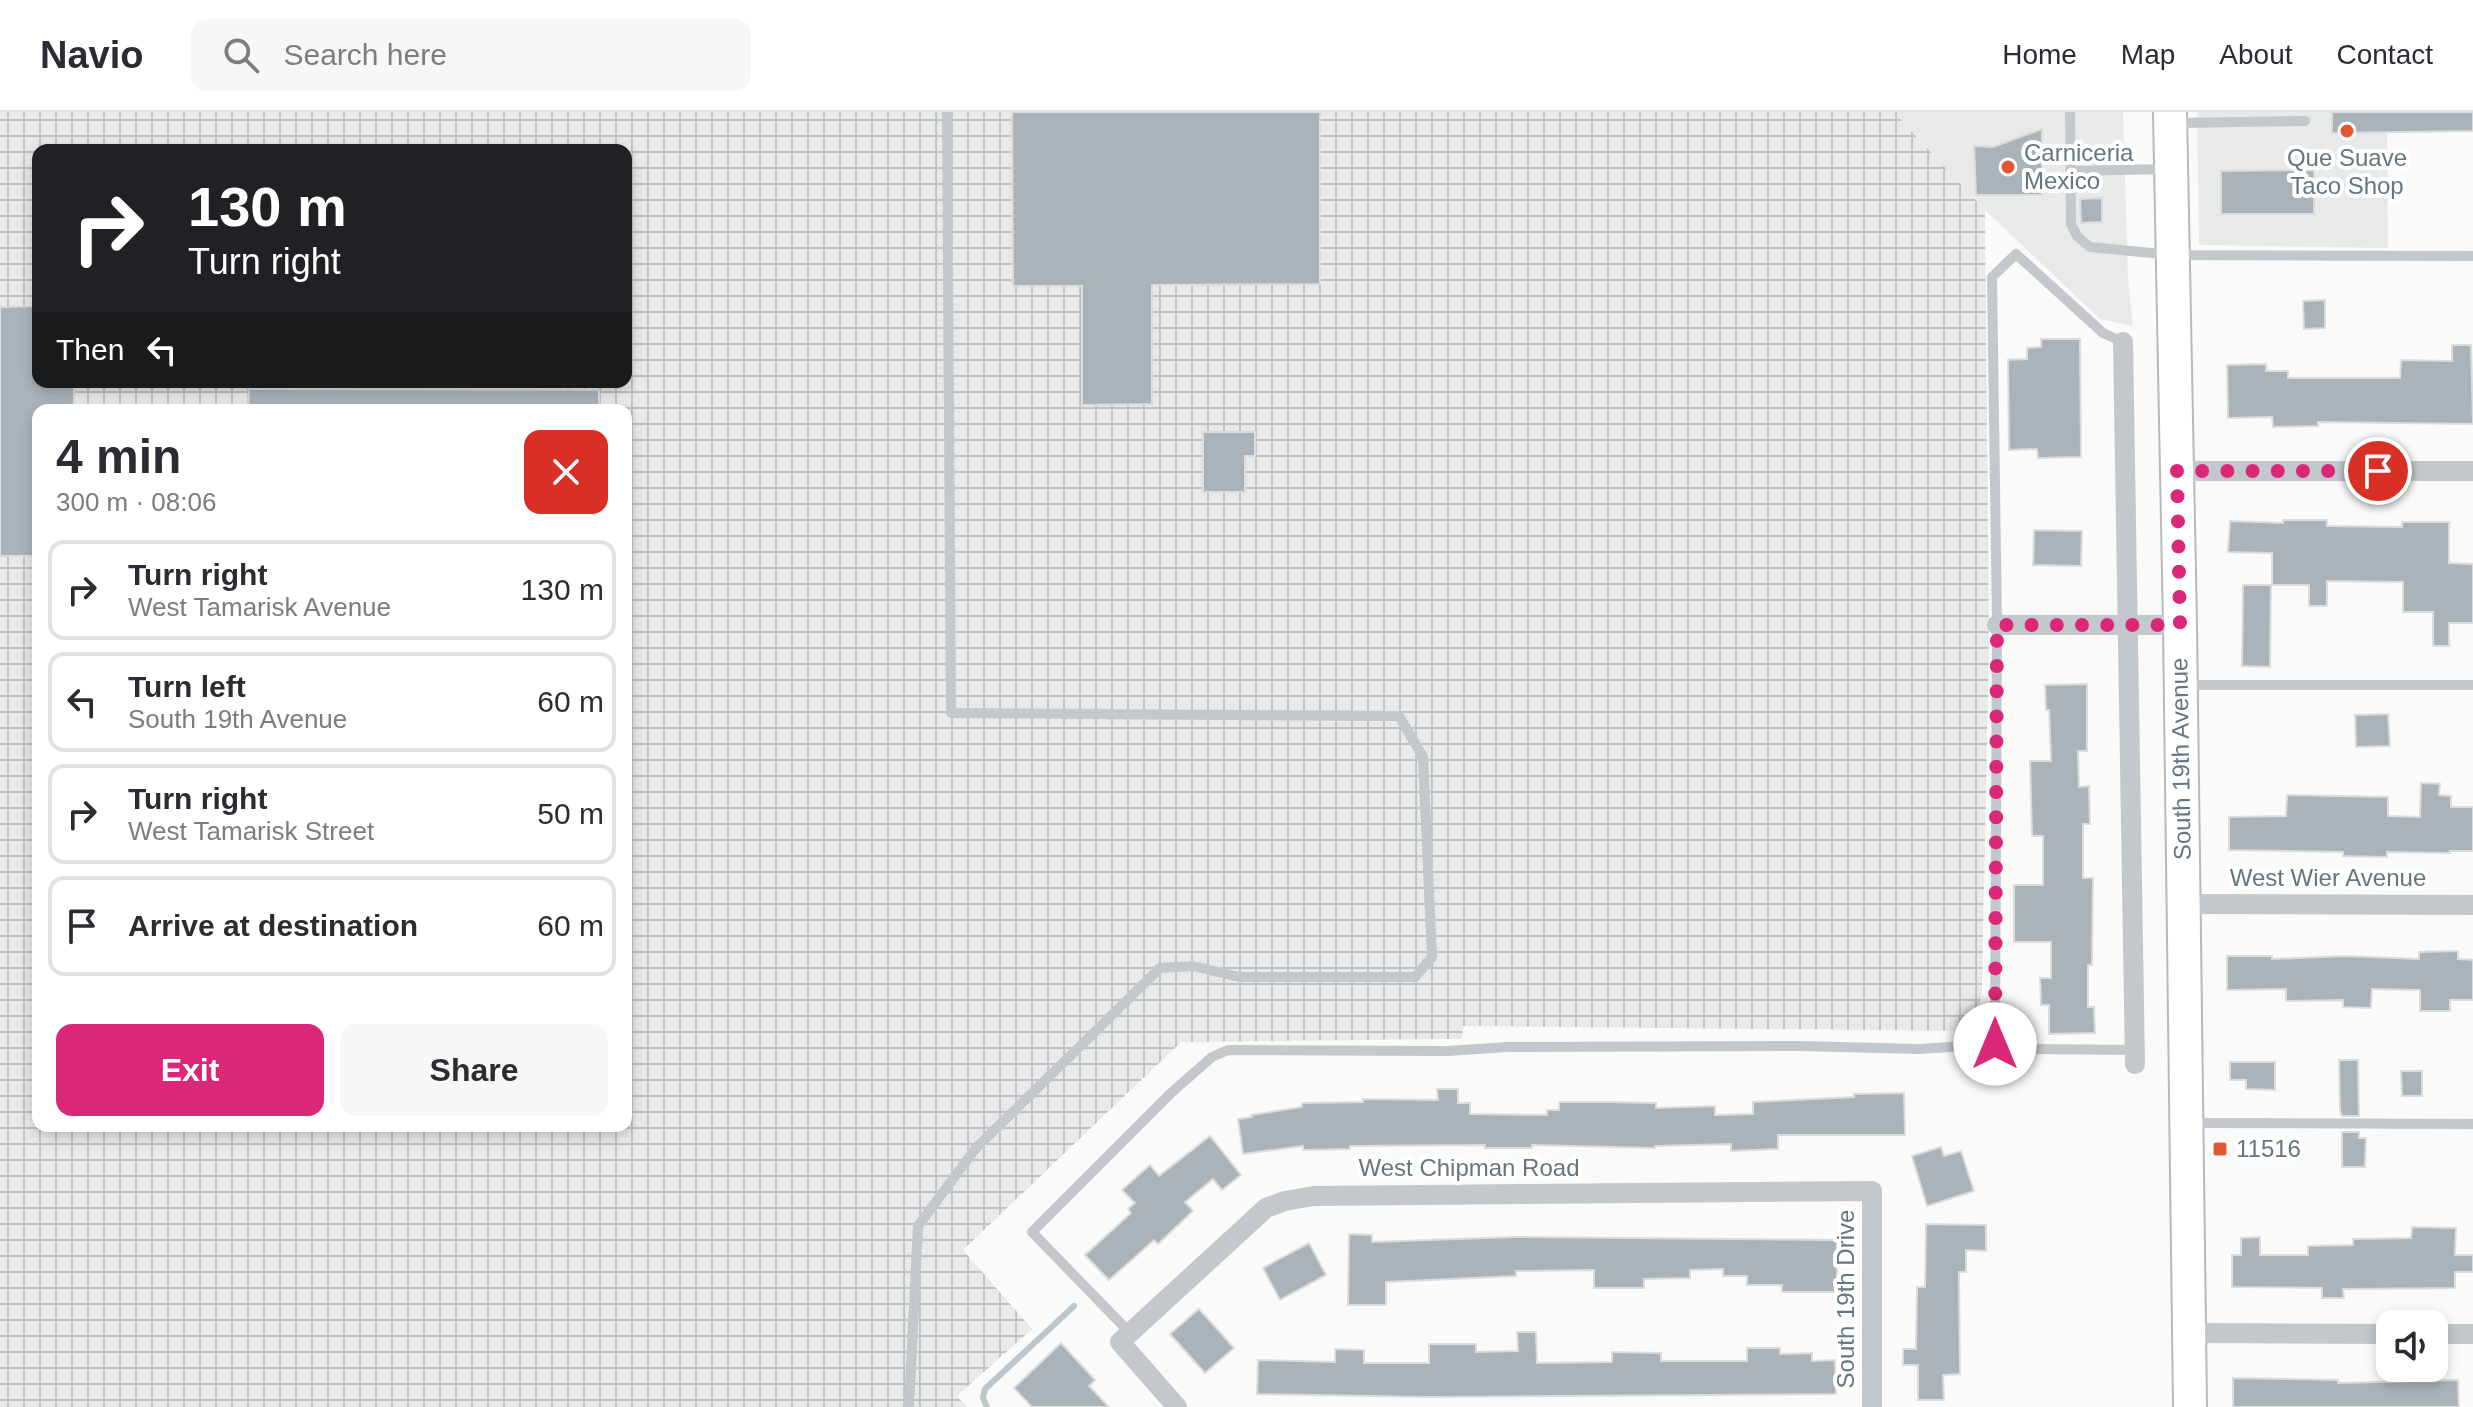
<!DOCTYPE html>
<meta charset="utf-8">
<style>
:root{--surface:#fff;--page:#f7f7f7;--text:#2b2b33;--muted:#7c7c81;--line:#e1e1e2;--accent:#db2777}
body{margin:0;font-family:Arial,sans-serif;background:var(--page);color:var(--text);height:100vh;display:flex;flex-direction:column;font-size:30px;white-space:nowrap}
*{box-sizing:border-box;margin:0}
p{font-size:26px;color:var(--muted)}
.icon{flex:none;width:44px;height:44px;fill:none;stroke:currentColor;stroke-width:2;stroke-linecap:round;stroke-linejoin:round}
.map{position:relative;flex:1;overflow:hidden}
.sheet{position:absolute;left:32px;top:292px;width:600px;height:728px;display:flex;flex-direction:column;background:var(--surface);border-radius:16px;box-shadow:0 4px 12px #0003}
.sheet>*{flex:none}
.top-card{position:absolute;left:32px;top:32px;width:600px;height:244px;border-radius:16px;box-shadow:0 4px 12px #0003;background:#202124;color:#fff;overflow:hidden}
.controls{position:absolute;left:2376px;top:1198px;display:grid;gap:16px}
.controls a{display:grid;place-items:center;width:72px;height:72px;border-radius:16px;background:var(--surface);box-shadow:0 4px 12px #0003;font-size:40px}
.pin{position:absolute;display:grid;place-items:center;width:68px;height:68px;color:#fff;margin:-34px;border:4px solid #fff;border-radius:50%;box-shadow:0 2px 8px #0007}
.me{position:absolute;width:88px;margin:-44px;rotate:0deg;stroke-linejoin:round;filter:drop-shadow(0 0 6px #0008)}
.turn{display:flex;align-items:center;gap:28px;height:168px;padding:0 24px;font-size:36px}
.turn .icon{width:104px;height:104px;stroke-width:2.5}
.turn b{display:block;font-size:56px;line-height:68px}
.then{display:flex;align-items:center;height:76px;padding:0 24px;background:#0003;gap:16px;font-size:30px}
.round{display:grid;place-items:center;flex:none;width:84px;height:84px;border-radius:16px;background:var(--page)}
.head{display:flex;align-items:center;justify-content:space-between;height:136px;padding:0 24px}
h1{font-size:48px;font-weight:700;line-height:60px}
.cta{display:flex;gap:16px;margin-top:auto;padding:16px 24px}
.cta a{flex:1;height:92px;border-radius:16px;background:var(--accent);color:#fff;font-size:32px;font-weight:700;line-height:92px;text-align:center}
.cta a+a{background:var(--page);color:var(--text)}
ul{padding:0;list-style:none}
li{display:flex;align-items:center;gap:24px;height:100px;margin:0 16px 12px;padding:0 8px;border:4px solid var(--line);border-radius:16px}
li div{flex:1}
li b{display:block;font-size:30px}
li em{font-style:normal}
header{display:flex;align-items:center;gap:48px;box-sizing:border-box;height:112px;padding:0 40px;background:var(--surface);border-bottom:2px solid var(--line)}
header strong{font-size:38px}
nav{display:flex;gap:44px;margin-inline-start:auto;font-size:28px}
.search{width:560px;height:72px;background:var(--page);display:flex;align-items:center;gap:20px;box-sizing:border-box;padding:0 28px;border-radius:16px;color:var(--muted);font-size:30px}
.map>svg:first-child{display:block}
.built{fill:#e8e9e9}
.industrial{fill:url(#industrial-grid);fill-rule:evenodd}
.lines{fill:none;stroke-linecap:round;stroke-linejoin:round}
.stream{stroke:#bbc7cb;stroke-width:6}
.building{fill:#aab3b9;stroke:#dcdcda;stroke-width:2}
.primary-casing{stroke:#b5babe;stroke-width:36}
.lane{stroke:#c3c8cc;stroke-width:10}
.street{stroke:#c3c8cc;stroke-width:20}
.primary{stroke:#fff;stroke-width:32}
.route{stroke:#db2777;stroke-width:14;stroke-dasharray:0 25.2}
.poi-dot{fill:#e4572e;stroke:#fff;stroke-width:3}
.labels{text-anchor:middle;stroke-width:8;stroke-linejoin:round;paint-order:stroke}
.poi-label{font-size:24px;fill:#657683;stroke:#fff;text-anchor:start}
.street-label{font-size:24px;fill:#657683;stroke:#fff}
</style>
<header>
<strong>Navio</strong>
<div class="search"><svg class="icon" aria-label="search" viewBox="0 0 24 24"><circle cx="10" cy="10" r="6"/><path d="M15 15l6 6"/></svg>Search here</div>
<nav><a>Home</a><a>Map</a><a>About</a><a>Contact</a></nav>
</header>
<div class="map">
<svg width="2473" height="1295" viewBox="0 0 2473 1295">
<defs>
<pattern id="industrial-grid" width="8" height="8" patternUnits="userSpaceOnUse" patternTransform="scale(2)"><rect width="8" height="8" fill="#e8e9e9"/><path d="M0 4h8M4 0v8" fill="none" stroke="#c0c1c2"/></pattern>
</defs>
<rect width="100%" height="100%" fill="#fafaf8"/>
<g class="built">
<polygon points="1900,0 2123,0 2128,167 2133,214 2100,207 1985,98 1900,7"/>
<polygon points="2197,0 2387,0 2388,136 2199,133"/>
</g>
<path class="industrial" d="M0,0H1900L1901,8L1985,98L1989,528L1982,879L1978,902L1969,919L1463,914L1462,927L1181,930L963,1138L1032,1217L957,1284L967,1295H0ZM38,38H626V270H38ZM38,298H626V1014H38Z"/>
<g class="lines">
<polyline class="stream" points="987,1295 983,1286 985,1277 1074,1194"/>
</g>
<g class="building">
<polygon points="1012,0 1320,0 1320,172 1152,173 1152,292 1082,293 1082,174 1013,174"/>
<polygon points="2332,0 2473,0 2473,19 2332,21"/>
<polygon points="2042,17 2042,83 1976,83 1974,34 1993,35"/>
<polygon points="2314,58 2314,102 2221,102 2221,59"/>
<polygon points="2102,86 2102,110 2081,111 2080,87"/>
<polygon points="2325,188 2325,216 2304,217 2303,189"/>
<polygon points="38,194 38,270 74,270 74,298 38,298 38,444 0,444 0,195"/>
<polygon points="2041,227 2080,227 2081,345 2038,346 2037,337 2009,338 2008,248 2027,247 2027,236 2041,235"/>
<polygon points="2452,233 2471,233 2473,312 2318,310 2318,314 2273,315 2272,305 2228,306 2227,253 2266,252 2266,259 2288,259 2288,266 2400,266 2401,248 2452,249"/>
<polygon points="249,277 599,278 599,298 248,298"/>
<polygon points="1203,320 1255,320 1255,344 1245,344 1245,380 1203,380"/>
<polygon points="2283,408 2327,408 2327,414 2402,415 2402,410 2449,410 2449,451 2473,452 2473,511 2449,511 2449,534 2433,534 2433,500 2403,500 2403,470 2327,469 2327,494 2309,494 2309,473 2272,473 2272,441 2228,440 2230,409 2283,411"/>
<polygon points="2034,418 2082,419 2081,454 2033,453"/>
<polygon points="2243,473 2271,473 2270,555 2242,554"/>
<polygon points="2087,572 2087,639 2078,639 2079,675 2089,674 2090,712 2083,712 2083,766 2093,766 2092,853 2088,853 2088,895 2094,895 2095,921 2049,922 2049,893 2041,893 2040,866 2051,866 2051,830 2014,830 2014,773 2043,773 2043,724 2032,724 2030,649 2051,649 2049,598 2046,598 2045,573"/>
<polygon points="2388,602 2390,634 2356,635 2355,603"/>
<polygon points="2421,671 2440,672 2439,683 2451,684 2451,695 2473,695 2473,739 2450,739 2450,741 2387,740 2387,745 2343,744 2343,740 2229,738 2229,705 2286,704 2287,683 2388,685 2388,704 2420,705"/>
<polygon points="2458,839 2458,847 2473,848 2473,888 2450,888 2450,899 2420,899 2420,878 2372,877 2371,896 2343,895 2343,888 2286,889 2286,877 2227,878 2227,844 2272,844 2272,847 2345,844 2419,847 2419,840"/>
<polygon points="2339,948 2358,948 2359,1004 2342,1004 2340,998"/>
<polygon points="2230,950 2275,950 2275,978 2246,977 2246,968 2230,968"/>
<polygon points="2401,959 2422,959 2422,984 2402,984"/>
<polygon points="1437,977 1458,977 1458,991 1470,991 1470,1002 1547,1003 1547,998 1559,998 1559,990 1608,990 1656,991 1656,996 1715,994 1715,1003 1753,1002 1753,990 1854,985 1854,982 1904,981 1905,1023 1778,1023 1778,1037 1731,1039 1731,1032 1655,1034 1655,1036 1532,1033 1532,1036 1485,1036 1485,1033 1350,1034 1350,1037 1303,1038 1303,1034 1243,1042 1238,1007 1252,1005 1251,1003 1302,995 1302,991 1363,990 1363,987 1438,988"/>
<polygon points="2342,1020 2359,1020 2359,1026 2366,1026 2365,1055 2342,1055"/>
<polygon points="1210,1024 1241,1063 1222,1078 1213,1067 1185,1090 1193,1099 1158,1132 1154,1128 1109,1168 1085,1143 1131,1101 1128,1097 1135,1091 1122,1078 1150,1053 1159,1064"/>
<polygon points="1941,1035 1944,1044 1961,1039 1974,1079 1927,1094 1912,1044"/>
<polygon points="1926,1112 1986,1113 1986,1139 1966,1138 1966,1160 1959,1160 1960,1262 1943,1263 1944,1288 1918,1288 1918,1253 1903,1253 1903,1237 1916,1237 1917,1175 1925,1175"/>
<polygon points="2412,1115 2456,1116 2455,1143 2473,1143 2473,1160 2455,1160 2455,1176 2343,1177 2344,1186 2322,1186 2322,1176 2232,1175 2232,1143 2241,1143 2241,1126 2260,1125 2260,1143 2308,1143 2308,1134 2353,1133 2353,1127 2411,1126"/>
<polygon points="1349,1122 1372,1123 1372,1130 1515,1125 1837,1128 1837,1180 1782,1180 1782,1173 1747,1173 1747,1164 1723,1164 1723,1157 1690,1158 1690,1166 1644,1167 1644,1176 1594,1176 1594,1158 1516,1159 1516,1164 1386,1170 1386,1193 1348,1193"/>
<polygon points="1309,1131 1326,1163 1280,1188 1263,1156"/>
<polygon points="1199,1197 1234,1236 1205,1261 1170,1222"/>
<polygon points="1517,1220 1536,1220 1537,1251 1612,1250 1612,1240 1661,1241 1661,1249 1747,1249 1747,1236 1780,1236 1780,1242 1812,1241 1812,1249 1835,1248 1836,1282 1429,1285 1257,1282 1258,1248 1335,1250 1335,1237 1364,1238 1364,1251 1429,1251 1429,1232 1476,1232 1476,1240 1518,1239"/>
<polygon points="1061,1231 1095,1268 1089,1274 1109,1295 1032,1295 1014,1276"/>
<polygon points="2233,1266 2338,1268 2338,1271 2458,1268 2459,1295 2233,1295"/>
</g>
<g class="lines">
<defs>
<polyline id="primary" points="2170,0 2180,513 2190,1295"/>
</defs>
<use href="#primary" class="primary-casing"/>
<g class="lane">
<polyline points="2070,0 2071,112 2077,124 2090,135 2172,143 2473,144"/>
<polyline points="2176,11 2305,9"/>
<polyline points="2071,59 2169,57"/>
<polyline points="2123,230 2103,221 2016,142 1992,165 1997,513 1995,932 2028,937 2135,938"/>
<polyline points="2183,573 2473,573"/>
<polyline points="2191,1011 2473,1012"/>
<polyline points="1130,1221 1032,1120 1171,981 1212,945 1228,938 1447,939 1508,935 1798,934 1919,937 1995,932"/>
<polyline points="909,1295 918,1114 976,1036 1160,856 1193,854 1239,865 1415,865 1432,845 1423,645 1399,604 951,601 947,0"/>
</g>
<g class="street">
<polyline points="2123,230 2135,952"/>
<polyline points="2177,359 2473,359"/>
<polyline points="1997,513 2180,513"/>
<polyline points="2183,792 2473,793"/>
<polyline points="2188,1221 2390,1222"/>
<polyline points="2434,1222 2473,1222"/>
<polyline points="1177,1295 1120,1230 1266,1096 1285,1089 1314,1084 1872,1079 1872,1295"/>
</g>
<use href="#primary" class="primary"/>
</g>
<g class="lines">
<polyline class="route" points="1995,932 1997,513 2180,513 2177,359 2378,359"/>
</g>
<g class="poi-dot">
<circle cx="2347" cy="19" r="8"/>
<circle cx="2008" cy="55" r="8"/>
<rect x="2212" y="1029" width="16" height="16" rx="4"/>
</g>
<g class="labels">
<g class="poi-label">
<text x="2024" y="49">Carniceria<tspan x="2024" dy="28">Mexico</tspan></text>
<text x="2347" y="54" text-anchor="middle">Que Suave<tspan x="2347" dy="28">Taco Shop</tspan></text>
<text x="2236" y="1045">11516</text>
</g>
<g class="street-label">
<text transform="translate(2181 647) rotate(-91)" y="8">South 19th Avenue</text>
<text x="2328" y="774">West Wier Avenue</text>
<text x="1469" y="1064">West Chipman Road</text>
<text transform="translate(1846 1187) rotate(-90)" y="8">South 19th Drive</text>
</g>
</g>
</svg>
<div class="controls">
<a><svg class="icon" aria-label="sound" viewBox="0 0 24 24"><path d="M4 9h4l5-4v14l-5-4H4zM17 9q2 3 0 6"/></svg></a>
</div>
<div class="pin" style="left:2378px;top:359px;background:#d93025"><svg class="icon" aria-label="arrive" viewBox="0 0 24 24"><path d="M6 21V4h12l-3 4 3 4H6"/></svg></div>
<svg class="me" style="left:1995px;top:932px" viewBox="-20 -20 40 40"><circle r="19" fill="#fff"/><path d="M0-13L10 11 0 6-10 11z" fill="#db2777"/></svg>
<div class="top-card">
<div class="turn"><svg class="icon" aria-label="right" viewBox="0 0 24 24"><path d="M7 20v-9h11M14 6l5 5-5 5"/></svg><div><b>130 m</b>Turn right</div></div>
<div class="then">Then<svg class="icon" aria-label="left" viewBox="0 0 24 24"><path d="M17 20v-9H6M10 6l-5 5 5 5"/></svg></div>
</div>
<section class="sheet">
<div class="head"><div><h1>4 min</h1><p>300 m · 08:06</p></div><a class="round" style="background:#d93025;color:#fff"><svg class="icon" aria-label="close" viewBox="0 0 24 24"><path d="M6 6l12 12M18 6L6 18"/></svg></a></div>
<ul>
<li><svg class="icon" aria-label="right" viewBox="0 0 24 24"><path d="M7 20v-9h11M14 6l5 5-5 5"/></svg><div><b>Turn right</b><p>West Tamarisk Avenue</p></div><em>130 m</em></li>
<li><svg class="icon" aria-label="left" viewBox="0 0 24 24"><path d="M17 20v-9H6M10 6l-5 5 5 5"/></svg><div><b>Turn left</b><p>South 19th Avenue</p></div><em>60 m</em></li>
<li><svg class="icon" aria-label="right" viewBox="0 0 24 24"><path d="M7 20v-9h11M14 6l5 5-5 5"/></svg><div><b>Turn right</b><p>West Tamarisk Street</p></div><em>50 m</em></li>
<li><svg class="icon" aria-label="arrive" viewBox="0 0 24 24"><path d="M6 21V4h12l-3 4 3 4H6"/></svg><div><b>Arrive at destination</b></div><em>60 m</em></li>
</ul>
<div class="cta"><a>Exit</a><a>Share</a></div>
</section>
</div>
